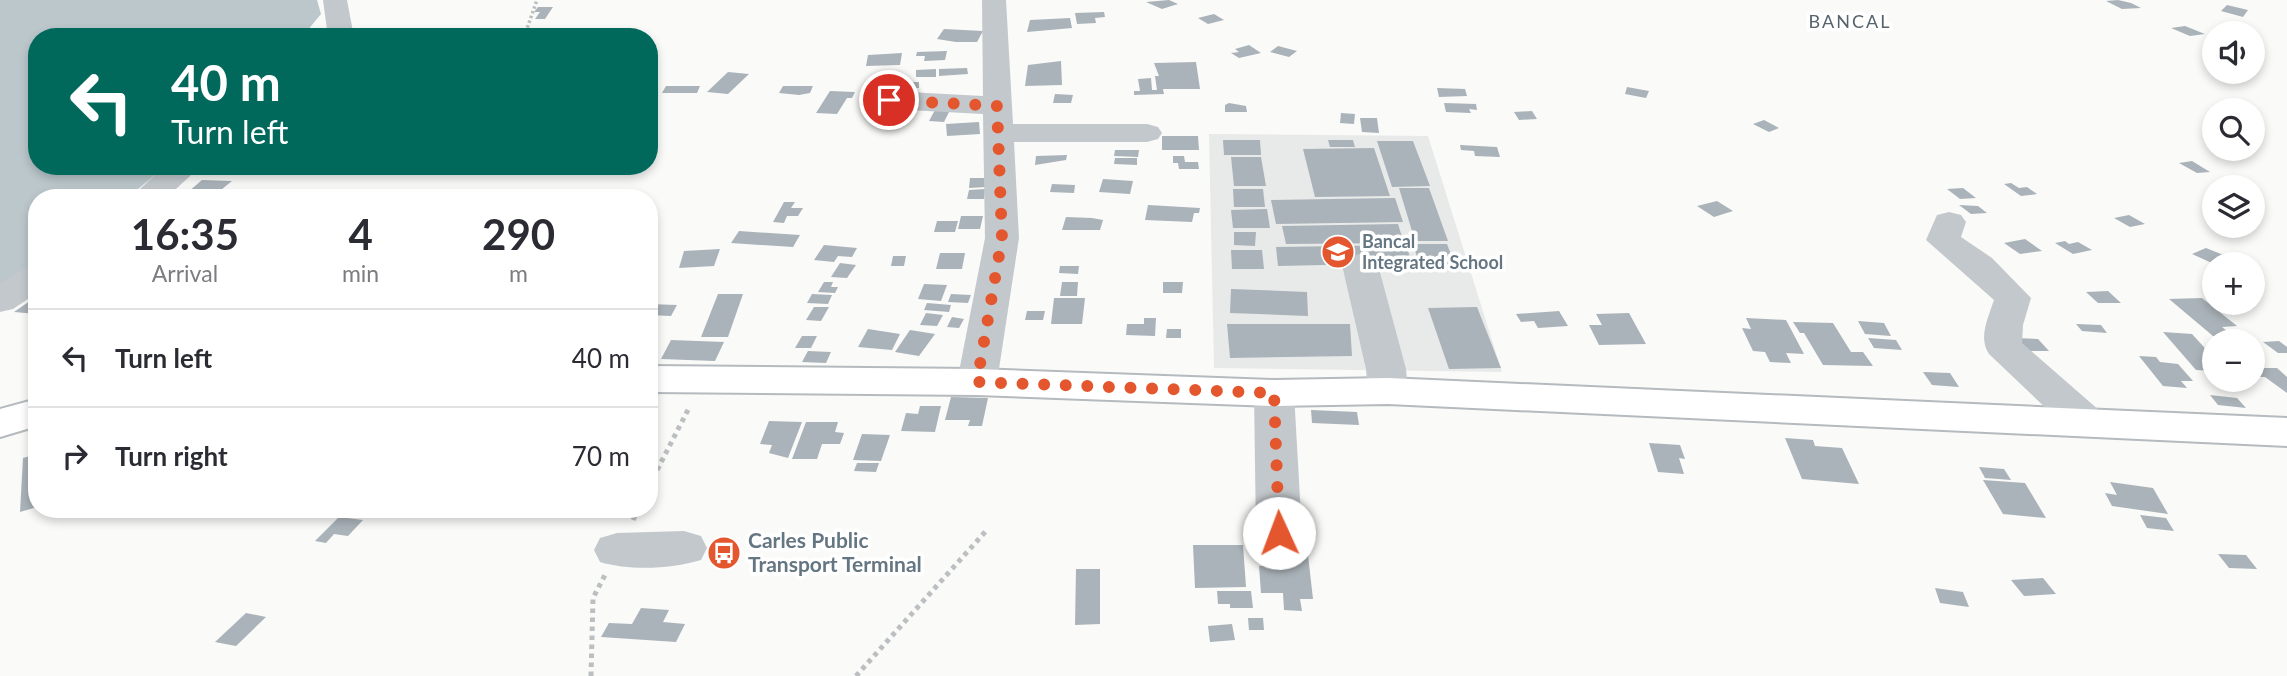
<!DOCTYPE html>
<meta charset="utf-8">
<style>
:root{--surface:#fff;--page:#f2f2f3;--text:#2b2b33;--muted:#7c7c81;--line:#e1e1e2}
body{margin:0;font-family:Lato,sans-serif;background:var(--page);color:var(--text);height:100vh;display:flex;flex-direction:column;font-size:26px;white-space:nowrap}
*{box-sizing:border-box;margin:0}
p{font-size:23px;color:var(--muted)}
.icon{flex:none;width:38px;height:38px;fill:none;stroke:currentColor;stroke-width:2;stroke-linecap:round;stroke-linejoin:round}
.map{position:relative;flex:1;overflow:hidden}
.side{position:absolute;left:28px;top:189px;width:630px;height:329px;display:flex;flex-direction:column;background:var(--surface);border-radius:28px;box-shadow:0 4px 10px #0003}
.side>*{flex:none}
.guide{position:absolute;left:28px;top:28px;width:630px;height:147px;border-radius:28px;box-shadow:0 4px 10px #0003;background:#00695c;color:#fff;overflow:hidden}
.fabs{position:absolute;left:2202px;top:21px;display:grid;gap:14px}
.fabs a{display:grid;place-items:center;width:63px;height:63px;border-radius:50%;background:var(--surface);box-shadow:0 4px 10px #0003;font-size:35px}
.pin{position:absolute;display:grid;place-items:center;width:60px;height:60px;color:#fff;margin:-30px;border:4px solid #fff;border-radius:50%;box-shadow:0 2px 7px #0007}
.me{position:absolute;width:77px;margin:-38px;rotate:358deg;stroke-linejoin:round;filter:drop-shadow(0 0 5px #0008)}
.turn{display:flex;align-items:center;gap:24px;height:147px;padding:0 28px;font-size:32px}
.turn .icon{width:91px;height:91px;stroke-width:2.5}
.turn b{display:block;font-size:49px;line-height:60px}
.eta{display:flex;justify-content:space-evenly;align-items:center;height:119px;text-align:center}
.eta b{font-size:42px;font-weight:700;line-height:49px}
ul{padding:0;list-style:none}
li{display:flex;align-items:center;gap:21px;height:98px;padding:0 28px;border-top:2px solid var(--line)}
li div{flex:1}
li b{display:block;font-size:26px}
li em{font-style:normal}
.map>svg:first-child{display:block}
.built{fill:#e8e9e9}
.water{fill:#bbc7cb}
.building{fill:#aab3b9}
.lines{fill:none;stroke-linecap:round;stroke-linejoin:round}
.major-casing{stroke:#b5babe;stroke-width:4}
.path-far1{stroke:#bbbfc2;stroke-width:3.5;stroke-dasharray:2.5 2.5;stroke-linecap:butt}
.path{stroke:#bbbfc2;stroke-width:5;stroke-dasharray:4.5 4.5;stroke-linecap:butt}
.minor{fill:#c3c8cc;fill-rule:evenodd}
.major{fill:#fff;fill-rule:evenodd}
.route{stroke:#e4572e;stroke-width:12;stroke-dasharray:0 21.6}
.labels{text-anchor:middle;stroke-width:7;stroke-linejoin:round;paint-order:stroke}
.far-quarter-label{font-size:18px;letter-spacing:2px;fill:#57646e;stroke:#fff}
.poi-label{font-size:18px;font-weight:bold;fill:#657683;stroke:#fff;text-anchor:start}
.near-poi-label{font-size:21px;font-weight:bold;fill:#657683;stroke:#fff;text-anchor:start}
</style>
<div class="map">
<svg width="2287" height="676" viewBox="0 0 2287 676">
<rect width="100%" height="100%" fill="#fafaf8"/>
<polygon class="built" points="1209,134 1428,136 1502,372 1214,368"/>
<polygon class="water" points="0,0 317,0 321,14 302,37 37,37 37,166 166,166 127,198 37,198 37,267 0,291"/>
<g class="building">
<polygon points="1169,0 1178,4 1162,9 1146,2"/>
<polygon points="2118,0 2131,3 2141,8 2122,9 2106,1"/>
<polygon points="2227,5 2248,10 2243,17 2221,11"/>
<polygon points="538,7 553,7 545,19 535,19 540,12 534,12"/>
<polygon points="1104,12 1105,17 1095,18 1096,23 1077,24 1075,13"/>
<polygon points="1214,14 1224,20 1208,24 1198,18"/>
<polygon points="1070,18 1072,28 1027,32 1030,20"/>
<polygon points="2185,26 2205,34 2190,36 2171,28"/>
<polygon points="944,29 983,31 977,42 956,42 937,39"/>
<polygon points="1249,45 1261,53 1239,58 1231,53 1239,52 1235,49"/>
<polygon points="1278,46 1297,51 1289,57 1270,52"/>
<polygon points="947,51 945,60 924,61 925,56 916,56 917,52"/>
<polygon points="902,53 900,65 866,66 868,55"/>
<polygon points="1061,61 1062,85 1025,86 1028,65"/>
<polygon points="1196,62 1200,89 1163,89 1164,94 1134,95 1134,91 1140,91 1138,79 1151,78 1152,90 1157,90 1155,76 1159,76 1154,63"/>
<polygon points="967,68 968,74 939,76 939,69"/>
<polygon points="936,69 936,77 916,77 916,70"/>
<polygon points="728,72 749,74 728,94 707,92"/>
<polygon points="900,82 919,82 919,88 899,89"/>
<polygon points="666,86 700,86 697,93 662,93"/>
<polygon points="783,86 813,86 810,93 799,95 779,93"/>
<polygon points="1627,87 1649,91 1646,98 1625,94"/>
<polygon points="1437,88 1465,89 1467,96 1439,97"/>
<polygon points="830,91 855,92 852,98 847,98 837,114 816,113"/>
<polygon points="1055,94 1073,95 1071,103 1053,103"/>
<polygon points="871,102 887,102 893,105 890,112 868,112"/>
<polygon points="1229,103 1246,106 1247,112 1225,112 1225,105"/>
<polygon points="1444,103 1476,104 1477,110 1469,109 1471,113 1446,112"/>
<polygon points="935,110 950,110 944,122 929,121"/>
<polygon points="1532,111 1537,119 1519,120 1514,112"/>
<polygon points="1341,113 1355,114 1354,124 1340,123"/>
<polygon points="1360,118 1377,118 1379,133 1362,132"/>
<polygon points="1764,120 1779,128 1769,132 1753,124"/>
<polygon points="979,122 980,134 947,136 946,124"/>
<polygon points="1162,136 1198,136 1199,150 1162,150"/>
<polygon points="1223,140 1260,140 1261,155 1224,155"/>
<polygon points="1328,140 1353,140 1355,147 1330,147"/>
<polygon points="1377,141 1413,141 1430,186 1392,187"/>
<polygon points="1460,145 1497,147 1500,157 1475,156 1474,151 1461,150"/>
<polygon points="1374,148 1390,196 1315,197 1303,149"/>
<polygon points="1115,150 1139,150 1138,157 1114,156"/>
<polygon points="1067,155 1066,160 1035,165 1036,156"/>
<polygon points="1173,156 1184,156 1185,162 1198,162 1199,169 1179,169 1178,163 1173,163"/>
<polygon points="1231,157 1261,157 1266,186 1234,186"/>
<polygon points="1115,158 1137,158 1137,165 1114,164"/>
<polygon points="2192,161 2210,172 2197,173 2179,163"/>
<polygon points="970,178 988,178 987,187 969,188"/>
<polygon points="1103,179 1133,181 1130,194 1099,192"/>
<polygon points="202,180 232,181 211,198 181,198"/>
<polygon points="2011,183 2019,188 2027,187 2037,194 2021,196 2004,184"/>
<polygon points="1052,184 1075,185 1074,193 1050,192"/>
<polygon points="1399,188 1429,188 1448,241 1415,241"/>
<polygon points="1963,188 1976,198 1960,199 1947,189"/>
<polygon points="985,189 984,199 967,199 969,190"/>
<polygon points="1233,189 1263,189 1265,207 1234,207"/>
<polygon points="1395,198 1403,222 1276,224 1271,200"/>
<polygon points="1717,201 1733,211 1714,217 1697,206"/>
<polygon points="784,202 795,202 791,208 803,208 798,216 787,216 784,223 773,222"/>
<polygon points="1148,205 1200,208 1199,213 1194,213 1192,222 1145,220"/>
<polygon points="1959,205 1978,206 1987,213 1971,214"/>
<polygon points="1267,209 1270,228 1233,228 1231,210"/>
<polygon points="2129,215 2145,224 2130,227 2114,218"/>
<polygon points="961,216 983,216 980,229 958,229"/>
<polygon points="1066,217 1092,218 1103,220 1100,230 1062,230"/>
<polygon points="937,221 958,221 955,232 934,232"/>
<polygon points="1398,224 1404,243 1286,244 1282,226"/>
<polygon points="739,231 800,235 793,247 731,243"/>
<polygon points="1234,232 1256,232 1255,246 1234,245"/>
<polygon points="2025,239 2042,251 2020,254 2004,243"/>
<polygon points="2065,241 2069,244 2078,242 2092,250 2073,254 2055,243"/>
<polygon points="1413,244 1447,244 1455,265 1420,266"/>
<polygon points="824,245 857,248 852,257 838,256 834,262 814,260"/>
<polygon points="1406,245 1412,263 1278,266 1276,247"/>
<polygon points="2206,248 2226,256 2248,264 2214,264 2192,254"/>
<polygon points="720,249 714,266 679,268 684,251"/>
<polygon points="1231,250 1262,250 1264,269 1232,269"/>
<polygon points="940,253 965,253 962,269 936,269"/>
<polygon points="893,256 906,256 904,266 891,266"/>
<polygon points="840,263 856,265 847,278 831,277"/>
<polygon points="1060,266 1079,266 1078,274 1059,273"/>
<polygon points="824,282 833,282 831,287 838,287 835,293 818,292"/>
<polygon points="1062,282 1078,282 1077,296 1060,296"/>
<polygon points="1163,282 1183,282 1182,293 1163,293"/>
<polygon points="924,284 947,285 941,301 918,299"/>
<polygon points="1231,289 1307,292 1308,316 1230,313"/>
<polygon points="2108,291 2121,303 2098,303 2086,292"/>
<polygon points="718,294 743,294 728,337 701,337"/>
<polygon points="812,294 832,295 828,304 807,303"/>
<polygon points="951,294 971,295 968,303 948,302"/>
<polygon points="37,296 37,314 14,312"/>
<polygon points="1054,298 1085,298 1082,324 1051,324"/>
<polygon points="2202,298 2237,326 2222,327 2232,335 2213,336 2169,299"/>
<polygon points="927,303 951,305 949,312 924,310"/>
<polygon points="649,304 677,305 671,316 649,315"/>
<polygon points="814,307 829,307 821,321 806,320"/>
<polygon points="1477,307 1501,368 1449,369 1428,308"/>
<polygon points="1027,311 1045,311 1043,320 1025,320"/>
<polygon points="1559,311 1568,326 1538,328 1534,321 1521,322 1516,314"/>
<polygon points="926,313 943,315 937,326 920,325"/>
<polygon points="1629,313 1646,344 1599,345 1589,325 1602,325 1596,314"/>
<polygon points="952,317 964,319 959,328 947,327"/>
<polygon points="1144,318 1156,318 1155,336 1126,335 1127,324 1144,324"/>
<polygon points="1746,318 1786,320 1804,354 1786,353 1791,363 1770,362 1765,352 1753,351 1742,328 1751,329"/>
<polygon points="1858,321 1884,323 1891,336 1865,334"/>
<polygon points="1793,322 1833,323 1851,352 1863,352 1873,366 1823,365 1804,333 1800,333"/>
<polygon points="1227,324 1350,324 1352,356 1230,358"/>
<polygon points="2076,324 2101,325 2107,333 2082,331"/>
<polygon points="868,329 900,334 892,350 858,347"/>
<polygon points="1167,329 1181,329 1181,338 1166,338"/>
<polygon points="910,330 935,334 919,356 895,352"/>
<polygon points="2163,332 2192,334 2214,358 2214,371 2196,370"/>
<polygon points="802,336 817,336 811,348 795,348"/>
<polygon points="1868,338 1896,340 1902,350 1874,348"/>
<polygon points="2015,338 2038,339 2049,351 2023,351"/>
<polygon points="671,340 724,342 715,361 661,359"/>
<polygon points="2279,341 2287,347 2287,353 2278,353 2263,342"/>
<polygon points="808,351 831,352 826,363 802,362"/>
<polygon points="2139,356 2156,357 2160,362 2178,364 2193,381 2181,381 2187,388 2163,386"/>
<polygon points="2252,368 2277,368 2287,377 2287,393 2265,377 2259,377"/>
<polygon points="1923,372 1950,373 1959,387 1932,385"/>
<polygon points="2210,395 2237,398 2246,408 2218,405"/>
<polygon points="951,397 988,398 982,426 968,426 970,420 945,420"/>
<polygon points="920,406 941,406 935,432 901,431 906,413 918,414"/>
<polygon points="1311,410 1357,412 1359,425 1312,423"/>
<polygon points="769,421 802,422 788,458 769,453 772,445 760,444"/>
<polygon points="806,422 838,422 835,432 844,433 840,444 822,444 817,459 792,459"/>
<polygon points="862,434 890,435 881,461 853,460"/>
<polygon points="1785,438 1813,440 1815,446 1842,448 1859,484 1802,479"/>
<polygon points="1649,443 1680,445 1685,459 1679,458 1684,474 1658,472"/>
<polygon points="37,454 37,507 20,512 23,458"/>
<polygon points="857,463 879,463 876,472 854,471"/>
<polygon points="1979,467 2004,469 2011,480 1985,478"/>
<polygon points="1983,480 2025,483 2046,518 2003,514"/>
<polygon points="2110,482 2153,488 2168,514 2112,506 2105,493 2117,495"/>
<polygon points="2140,515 2166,518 2174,531 2147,528"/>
<polygon points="339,517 363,520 348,536 334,534 326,543 315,541"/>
<polygon points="1193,545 1243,545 1246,587 1195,588"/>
<polygon points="1282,546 1307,546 1313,599 1300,599 1302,611 1284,610 1283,593 1261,593 1259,566 1284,566"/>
<polygon points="2218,554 2246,555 2257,569 2229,568"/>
<polygon points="1076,569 1100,569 1100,624 1075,625"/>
<polygon points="2043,578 2056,594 2024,596 2011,580"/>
<polygon points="1935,588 1963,592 1969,607 1940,603"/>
<polygon points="1217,591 1251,591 1253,608 1230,608 1230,604 1218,604"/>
<polygon points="641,608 669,610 663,622 685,624 676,642 601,637 609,623 632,624"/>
<polygon points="246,613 266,617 236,646 215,642"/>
<polygon points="1248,618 1263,618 1264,630 1249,630"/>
<polygon points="1232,624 1235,640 1210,642 1208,626"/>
</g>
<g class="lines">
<defs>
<g id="major">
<polygon points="649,366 977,369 1274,380 1388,378 2287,418 2287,446 1388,404 1274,406 977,395 649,392"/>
<polygon points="37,399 37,426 0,437 0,409"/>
</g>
</defs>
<use href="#major" class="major-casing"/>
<polyline class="path-far1" points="524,37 537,0"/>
<g class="path">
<polyline points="649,486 690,406"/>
<polyline points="633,520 638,509"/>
<polyline points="591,676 593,598 605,575"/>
<polyline points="856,676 986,531"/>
</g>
<g class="minor">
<polygon points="323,0 347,0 354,37 328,37"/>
<polygon points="982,0 1006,0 1013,124 1147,124 1158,127 1162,133 1158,139 1147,142 1014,142 1019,238 997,382 991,391 977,395 963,391 957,382 985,238 983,114 889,109 879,106 875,100 879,94 889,91 983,96"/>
<polygon points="165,166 201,166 166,198 130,198"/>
<path d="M1949,212L1961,215L1966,222L1961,237L1992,258L2031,298L2023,325L2022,343L2100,411L2106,421L2100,431L2085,435L2070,431L1989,354C1978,338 1988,318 1994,300L1926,240L1937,215Z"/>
<polygon points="1360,254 1373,257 1378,265 1406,369 1408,391 1402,400 1388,404 1374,400 1368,391 1366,369 1342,265 1347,257"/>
<polygon points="37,265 37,293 13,309 0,312 0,284 24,268"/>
<polygon points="1274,380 1288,384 1294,393 1302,533 1295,545 1279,550 1263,545 1256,533 1254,393 1260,384"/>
<path d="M684,531L701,536L707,548L701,560C671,569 630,571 600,562L594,550L600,538L617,533Z"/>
</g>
<use href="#major" class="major"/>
</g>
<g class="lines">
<polyline class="route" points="889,100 997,106 1002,238 977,382 1274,393 1279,533"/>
</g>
<defs>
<symbol id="school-disc" viewBox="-11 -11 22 22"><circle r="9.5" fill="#e4572e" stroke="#fff"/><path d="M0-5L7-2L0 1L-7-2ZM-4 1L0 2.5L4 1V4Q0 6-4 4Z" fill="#fff"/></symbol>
<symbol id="bus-disc" viewBox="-11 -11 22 22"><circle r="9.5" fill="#e4572e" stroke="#fff"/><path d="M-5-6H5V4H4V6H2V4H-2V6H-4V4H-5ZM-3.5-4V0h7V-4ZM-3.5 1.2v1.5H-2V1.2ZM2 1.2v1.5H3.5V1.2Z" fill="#fff"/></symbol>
</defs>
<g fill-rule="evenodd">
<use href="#school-disc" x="1319" y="233" width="38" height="38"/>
<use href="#bus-disc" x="705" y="534" width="38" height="38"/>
</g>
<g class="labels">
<g class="far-quarter-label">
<text x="1850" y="28">BANCAL</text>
</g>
<g class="poi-label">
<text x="1362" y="248">Bancal<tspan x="1362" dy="21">Integrated School</tspan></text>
</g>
<g class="near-poi-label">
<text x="748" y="548">Carles Public<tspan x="748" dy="24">Transport Terminal</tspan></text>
</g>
</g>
</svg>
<div class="fabs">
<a><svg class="icon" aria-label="sound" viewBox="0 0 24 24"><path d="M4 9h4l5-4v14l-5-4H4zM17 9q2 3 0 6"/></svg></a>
<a><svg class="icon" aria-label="search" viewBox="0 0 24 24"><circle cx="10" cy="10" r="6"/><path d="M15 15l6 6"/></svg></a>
<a><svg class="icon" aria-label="layers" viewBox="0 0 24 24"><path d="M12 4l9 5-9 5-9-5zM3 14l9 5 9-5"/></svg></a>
<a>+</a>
<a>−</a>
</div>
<div class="pin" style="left:889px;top:100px;background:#d93025"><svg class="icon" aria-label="arrive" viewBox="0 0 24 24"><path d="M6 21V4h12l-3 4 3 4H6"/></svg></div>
<svg class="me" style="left:1279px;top:533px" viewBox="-20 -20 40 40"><circle r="19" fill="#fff"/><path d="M0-13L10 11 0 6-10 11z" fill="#e4572e"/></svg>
<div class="guide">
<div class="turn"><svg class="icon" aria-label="left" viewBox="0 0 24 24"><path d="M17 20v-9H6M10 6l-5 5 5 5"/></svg><div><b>40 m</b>Turn left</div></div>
</div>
<section class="side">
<div class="eta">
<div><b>16:35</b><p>Arrival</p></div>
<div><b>4</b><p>min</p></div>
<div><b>290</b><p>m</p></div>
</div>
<ul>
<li><svg class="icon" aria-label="left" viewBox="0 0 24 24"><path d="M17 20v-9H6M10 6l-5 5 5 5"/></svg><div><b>Turn left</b></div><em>40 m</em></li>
<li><svg class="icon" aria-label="right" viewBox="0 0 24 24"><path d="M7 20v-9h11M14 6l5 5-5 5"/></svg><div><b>Turn right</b></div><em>70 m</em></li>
</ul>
</section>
</div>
